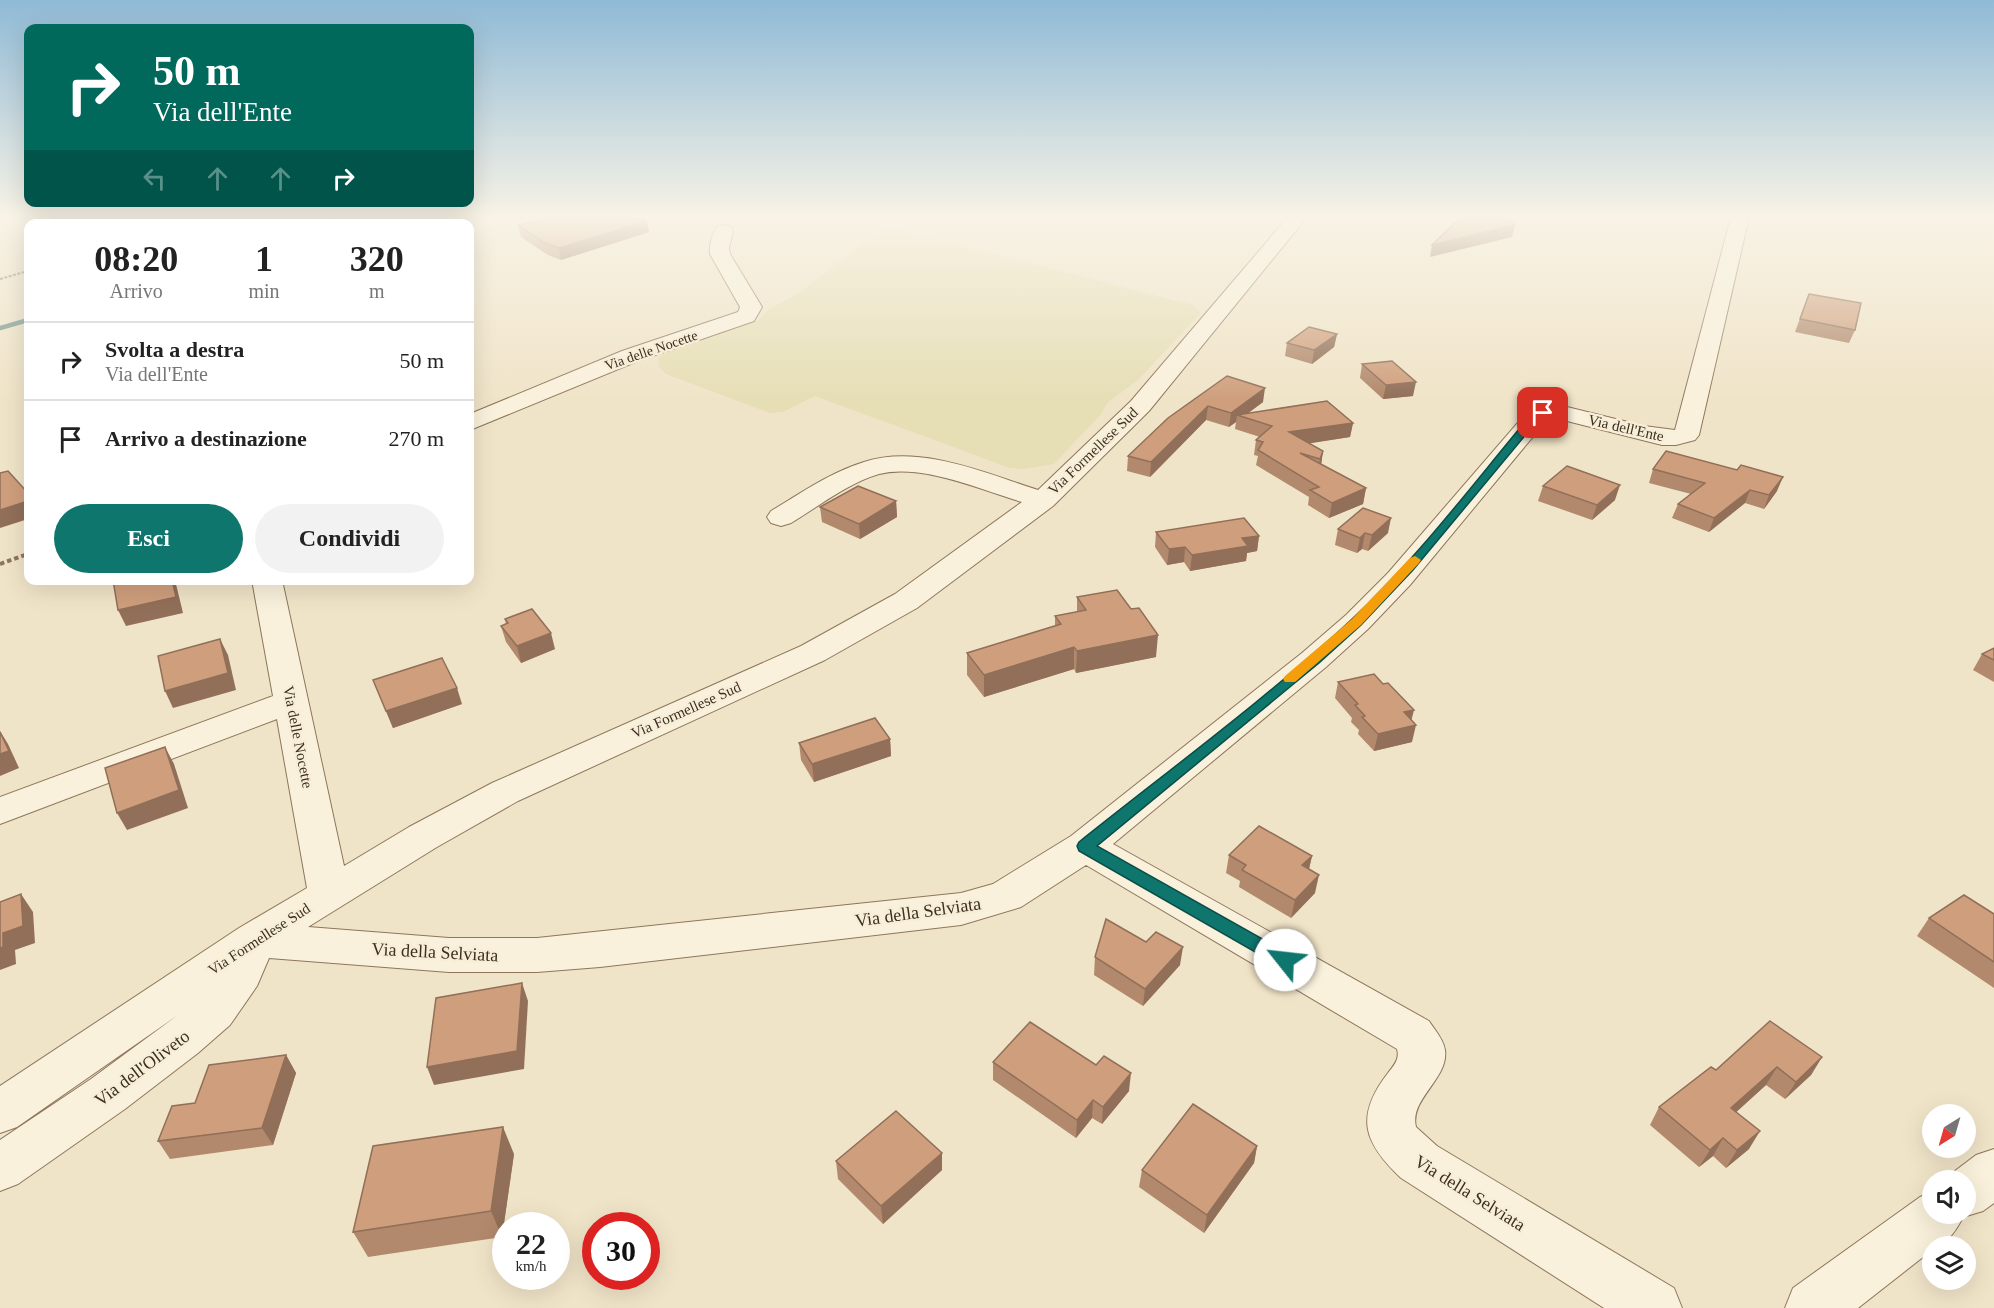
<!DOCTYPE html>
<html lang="it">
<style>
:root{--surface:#fff;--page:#f2f2f2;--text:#222;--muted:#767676;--line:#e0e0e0;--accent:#0f766e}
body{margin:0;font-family:"Times New Roman",serif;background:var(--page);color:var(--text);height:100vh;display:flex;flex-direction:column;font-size:22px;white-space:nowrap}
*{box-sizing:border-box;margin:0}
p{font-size:20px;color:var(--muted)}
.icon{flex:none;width:33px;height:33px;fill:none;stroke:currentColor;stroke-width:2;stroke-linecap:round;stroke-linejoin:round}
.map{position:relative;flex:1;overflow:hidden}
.sheet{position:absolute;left:24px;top:219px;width:450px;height:366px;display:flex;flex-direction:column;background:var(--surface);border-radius:12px;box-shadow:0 6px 24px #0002}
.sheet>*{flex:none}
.guide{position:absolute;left:24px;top:24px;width:450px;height:183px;border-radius:12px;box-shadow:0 6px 24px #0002;background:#00695c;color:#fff;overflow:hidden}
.needle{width:39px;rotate:217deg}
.controls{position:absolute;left:1922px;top:1104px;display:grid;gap:12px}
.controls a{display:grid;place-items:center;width:54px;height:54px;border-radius:50%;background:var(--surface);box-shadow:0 6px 24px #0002;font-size:30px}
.speed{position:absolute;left:492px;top:1212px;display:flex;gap:12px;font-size:30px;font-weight:700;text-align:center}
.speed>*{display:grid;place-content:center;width:78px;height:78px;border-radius:50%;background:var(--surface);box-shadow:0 6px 24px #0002;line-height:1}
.speed small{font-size:15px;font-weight:400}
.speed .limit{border:9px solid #d22;background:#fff;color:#111}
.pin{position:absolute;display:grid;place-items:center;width:51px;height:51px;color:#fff;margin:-26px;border-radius:12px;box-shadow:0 3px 9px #0006}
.me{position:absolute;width:66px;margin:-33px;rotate:299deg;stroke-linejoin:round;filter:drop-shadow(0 0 4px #0008)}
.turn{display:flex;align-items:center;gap:21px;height:126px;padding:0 30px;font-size:27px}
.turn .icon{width:78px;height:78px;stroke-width:2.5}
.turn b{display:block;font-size:42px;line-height:51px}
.lanes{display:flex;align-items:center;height:57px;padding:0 30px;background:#0003;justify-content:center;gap:30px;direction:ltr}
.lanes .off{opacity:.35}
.eta{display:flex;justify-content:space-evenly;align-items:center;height:102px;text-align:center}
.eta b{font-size:36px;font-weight:700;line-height:42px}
.action{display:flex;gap:12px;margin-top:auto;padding:12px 30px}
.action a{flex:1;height:69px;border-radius:36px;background:var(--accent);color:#fff;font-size:24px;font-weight:700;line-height:69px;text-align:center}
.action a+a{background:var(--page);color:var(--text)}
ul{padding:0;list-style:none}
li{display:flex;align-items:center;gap:18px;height:78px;padding:0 30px;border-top:2px solid var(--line)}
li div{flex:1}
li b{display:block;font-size:22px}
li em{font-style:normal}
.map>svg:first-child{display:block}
.farmland{fill:#e6deb5}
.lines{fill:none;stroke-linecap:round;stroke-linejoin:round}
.stream{stroke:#6f938a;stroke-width:4.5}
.minor-casing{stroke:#8d765c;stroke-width:2}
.path-far1{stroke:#8d765c;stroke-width:2;stroke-dasharray:3 1.5;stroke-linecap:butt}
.path{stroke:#8d765c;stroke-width:4;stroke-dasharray:4.5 3;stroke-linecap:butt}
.minor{fill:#faf1dc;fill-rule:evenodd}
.wall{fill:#b2896c}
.shaded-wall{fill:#916f58}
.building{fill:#cf9f7d;stroke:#916f58;stroke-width:1.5}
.route{fill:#0f766e;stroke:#0a4d48;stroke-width:1.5}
.slow{fill:#f59e0b}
.labels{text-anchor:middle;stroke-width:5;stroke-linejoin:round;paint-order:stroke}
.far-street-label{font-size:14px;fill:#3d2e20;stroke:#f7eed8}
.street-label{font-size:15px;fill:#3d2e20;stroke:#f7eed8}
.near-street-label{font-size:18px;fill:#3d2e20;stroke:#f7eed8}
</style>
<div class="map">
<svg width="1994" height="1308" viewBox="0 0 1994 1308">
<rect width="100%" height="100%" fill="#f0e4c8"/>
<polygon class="farmland" points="900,230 1193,305 1201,313 1138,380 1108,402 1101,414 1054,464 1024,469 1010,468 815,396 783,412 770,413 666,374 659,367 658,358 667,352 757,321 769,309 799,293 876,234 883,231"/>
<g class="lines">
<g class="stream">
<polyline points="317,224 339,217"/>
<polyline points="0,328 28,320"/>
</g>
<defs>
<g id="minor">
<path d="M1288,217H1307L1149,411L1053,506L917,608L825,660L518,801L437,847L308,927L449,938H537L961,893L993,884L1071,836L1302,653L1346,615L1388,573L1528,411L1559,405L1644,426L1675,430L1731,217H1749L1699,435L1695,440L1676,445H1662L1559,419L1546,421L1410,585L1368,629L1326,667L1113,844L1429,1021C1434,1029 1444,1040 1445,1050C1449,1079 1409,1099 1416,1127L1437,1146L1674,1288L1682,1308H1604L1401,1178C1364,1143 1354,1117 1388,1073C1394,1065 1400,1059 1397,1049L1086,865L1021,907L961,925L600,967L537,972H449L269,958L257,986L230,1025L198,1053L125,1109L18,1184L0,1191V1140L91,1079L178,1015L17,1127L0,1133V1086L239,928L307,888L277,719L0,824V797L273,696L252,580H282L344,866L409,827L492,783L801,646L895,594L1022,502C982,490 921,463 879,474C848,483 819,506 791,523L781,526L771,523L767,517L771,511C801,493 831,472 864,462C920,444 985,473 1038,490L1131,401Z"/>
<path d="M724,225L731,227L733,231L729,248L730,254L762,307L754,321L638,361L470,430V414L622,351L738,312L740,307L710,254C709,245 712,234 717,227Z"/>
<path d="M1994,1149V1203L1983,1211L1963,1217C1957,1229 1947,1246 1932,1246V1250L1858,1308H1785L1793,1288L1920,1197L1932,1192V1214H1965V1180H1945L1947,1177L1976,1155Z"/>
</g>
</defs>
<use href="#minor" class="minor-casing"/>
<g class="path-far1">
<polyline points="286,224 307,217"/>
<polyline points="0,279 28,271"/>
</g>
<polyline class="path" points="0,564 28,554"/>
<use href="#minor" class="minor"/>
</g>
<g class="wall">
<polygon points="647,221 649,232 561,260 548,255 521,237 518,225"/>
<polygon points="1809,294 1855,330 1849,343 1795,332"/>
<polygon points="1337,334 1334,347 1312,364 1285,356 1287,343"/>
<polygon points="1362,364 1413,396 1383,399 1360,378"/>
<polygon points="1227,376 1263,402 1248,413 1353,423 1350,437 1309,443 1323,451 1321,464 1366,488 1363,504 1329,518 1308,505 1309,497 1256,465 1258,456 1254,455 1256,440 1260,437 1235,429 1236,422 1229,427 1206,420 1150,477 1127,471 1128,456"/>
<polygon points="1653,469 1777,491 1764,509 1745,503 1709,532 1672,518 1678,504 1691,494 1649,483"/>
<polygon points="1543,486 1615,500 1592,520 1538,501"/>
<polygon points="896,501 897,517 860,539 822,522 820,507"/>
<polygon points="1338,529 1388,533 1368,551 1362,549 1357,553 1335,545"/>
<polygon points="1156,532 1259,536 1257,551 1247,553 1246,561 1190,571 1184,562 1167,565 1155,547"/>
<polygon points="1077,597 1156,657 1076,673 1074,669 984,697 967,675 967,653 1055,626 1055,616 1077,612"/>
<polygon points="505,619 555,649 521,663 506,642 501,626 506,624"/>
<polygon points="1994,648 1994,682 1973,670 1982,654"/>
<polygon points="373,680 462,704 393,728"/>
<polygon points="1338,682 1412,720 1412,742 1374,751 1358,734 1359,730 1351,722 1352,718 1335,698"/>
<polygon points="890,739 891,756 814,782 801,760 799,743"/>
<polygon points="1229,855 1312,856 1309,869 1315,893 1291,918 1239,887 1240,881 1226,873"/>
<polygon points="1994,914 1994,988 1917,936 1929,918"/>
<polygon points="1095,957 1180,965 1143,1006 1094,975"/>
<polygon points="286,1055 296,1073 273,1145 170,1159 158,1141 195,1103"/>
<polygon points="1822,1057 1811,1075 1785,1099 1766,1085 1736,1112 1749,1149 1726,1168 1713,1156 1699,1167 1650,1125 1659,1107 1716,1070"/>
<polygon points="993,1062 1129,1091 1102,1124 1092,1118 1076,1138 993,1080"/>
<polygon points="1257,1146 1254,1163 1204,1233 1139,1187 1142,1170"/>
<polygon points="514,1154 502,1237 368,1257 353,1232"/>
<polygon points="836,1161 942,1170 883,1224 838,1179"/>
</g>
<g class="shaded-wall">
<polygon points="647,221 649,232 561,260 559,248"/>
<polygon points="1515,225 1512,237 1430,257 1432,245"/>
<polygon points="1337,334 1334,347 1312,364 1314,350"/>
<polygon points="1416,382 1413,396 1383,399 1386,385"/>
<polygon points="1265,388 1263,402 1243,417 1237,415 1236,422 1229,427 1231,413"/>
<polygon points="1208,406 1206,420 1150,477 1151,462"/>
<polygon points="1353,423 1350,437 1287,447 1289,432"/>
<polygon points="1323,451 1321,466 1317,473 1320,459"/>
<polygon points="1783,477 1777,491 1764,509 1769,495"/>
<polygon points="1620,485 1615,500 1592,520 1597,505"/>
<polygon points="1366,488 1363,504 1329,518 1332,503"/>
<polygon points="1750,490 1745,503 1709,532 1714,518"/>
<polygon points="28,501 28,519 0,528 0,510"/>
<polygon points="896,501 897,517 860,539 859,524"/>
<polygon points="1391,518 1388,533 1368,551 1372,535"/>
<polygon points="1365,533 1362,549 1357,553 1360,538"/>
<polygon points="1259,536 1257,551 1247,553 1246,561 1190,571 1192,555 1242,538"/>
<polygon points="1185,547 1184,562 1167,565 1169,549"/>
<polygon points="172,580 175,580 183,613 126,626 118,610"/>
<polygon points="551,633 555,649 521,663 517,646"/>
<polygon points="1158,635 1156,657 1076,673 1077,651"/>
<polygon points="220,639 228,655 236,690 173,708 165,691"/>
<polygon points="1074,647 1074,669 984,697 984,675"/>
<polygon points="457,688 462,704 393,728 386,711"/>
<polygon points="1414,710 1410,726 1416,725 1412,742 1374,751 1378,734 1404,712"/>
<polygon points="0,731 8,744 19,768 0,776"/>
<polygon points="890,739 891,756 814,782 812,764"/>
<polygon points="165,747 174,764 188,808 127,830 117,813"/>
<polygon points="1312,856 1308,873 1302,865"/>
<polygon points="1319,875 1315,893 1291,918 1295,900"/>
<polygon points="21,894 33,912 35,943 15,950 16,964 0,970 0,948 3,933"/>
<polygon points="1183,947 1180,965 1143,1006 1145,989"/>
<polygon points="522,983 528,1001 524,1069 434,1085 427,1067"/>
<polygon points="286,1055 296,1073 273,1145 262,1128"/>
<polygon points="1822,1057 1811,1075 1785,1099 1796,1082"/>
<polygon points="1777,1067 1766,1085 1721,1126 1731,1108"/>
<polygon points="1131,1073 1129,1091 1102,1124 1103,1107"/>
<polygon points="1093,1100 1092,1118 1076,1138 1077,1120"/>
<polygon points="503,1127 514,1154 502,1237 491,1211"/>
<polygon points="1760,1131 1749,1149 1726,1168 1737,1150"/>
<polygon points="1723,1138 1713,1156 1699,1167 1710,1150"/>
<polygon points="1257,1146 1254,1163 1204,1233 1207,1215"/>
<polygon points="942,1153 942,1170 883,1224 881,1206"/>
</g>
<g class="building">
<polygon points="554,217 622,217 647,221 559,248 545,243 518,225"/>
<polygon points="1461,217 1504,217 1515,225 1432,245"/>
<polygon points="1809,294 1861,303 1855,330 1800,319"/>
<polygon points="1309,327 1337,334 1314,350 1287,343"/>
<polygon points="1392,361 1416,382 1386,385 1362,364"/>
<polygon points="1227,376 1265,388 1231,413 1208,406 1151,462 1128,456 1168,418"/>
<polygon points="1327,401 1353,423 1289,432 1323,451 1320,459 1300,453 1366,488 1332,503 1310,490 1319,487 1258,450 1263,442 1256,440 1272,426 1237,415"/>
<polygon points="1666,451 1737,470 1741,465 1783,477 1769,495 1750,490 1714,518 1678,504 1705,483 1653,469"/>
<polygon points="1567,466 1620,485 1597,505 1543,486"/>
<polygon points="8,471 28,493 28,501 0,510 0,473"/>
<polygon points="858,486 896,501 859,524 820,507"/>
<polygon points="1363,508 1391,518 1372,535 1365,533 1360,538 1338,529"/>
<polygon points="1244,518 1259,536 1242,538 1248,546 1192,555 1185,547 1169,549 1156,532"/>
<polygon points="113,580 172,580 176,597 118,610"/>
<polygon points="1117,590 1131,609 1139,608 1158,635 1077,651 1074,647 984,675 967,653 1061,624 1055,616 1086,610 1077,597"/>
<polygon points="532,609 551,633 517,646 501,626 508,623 505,619"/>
<polygon points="220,639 228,673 165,691 158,656"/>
<polygon points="1994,648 1994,660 1982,654"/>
<polygon points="442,658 457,688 386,711 373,680"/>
<polygon points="1374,674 1383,684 1388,683 1414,710 1404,712 1416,725 1378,734 1362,717 1365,716 1355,705 1358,704 1338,682"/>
<polygon points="875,718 890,739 812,764 799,743"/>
<polygon points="0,732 9,751 0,754"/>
<polygon points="165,747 179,790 117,813 105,768"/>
<polygon points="1259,826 1312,856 1302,865 1319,875 1295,900 1242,870 1246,865 1229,855"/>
<polygon points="21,894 23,926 3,933 3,947 0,948 0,902"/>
<polygon points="1964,895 1994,914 1994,962 1929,918"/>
<polygon points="1106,919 1146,942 1156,932 1183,947 1145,989 1095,957"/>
<polygon points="522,983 517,1051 427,1067 436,998"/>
<polygon points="1770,1021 1822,1057 1796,1082 1777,1067 1731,1108 1760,1131 1737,1150 1723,1138 1710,1150 1659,1107 1711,1067 1716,1070"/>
<polygon points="1030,1022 1096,1065 1104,1056 1131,1073 1103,1107 1093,1100 1077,1120 993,1062"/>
<polygon points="286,1055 262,1128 158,1141 172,1106 195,1103 209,1065"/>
<polygon points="1193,1104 1257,1146 1207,1215 1142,1170"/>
<polygon points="896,1111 942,1153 881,1206 836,1161"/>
<polygon points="503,1127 491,1211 353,1232 373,1146"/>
</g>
<linearGradient id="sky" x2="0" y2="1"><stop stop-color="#8fbad6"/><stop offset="0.54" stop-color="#f8f3e6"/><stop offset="1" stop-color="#f8f3e6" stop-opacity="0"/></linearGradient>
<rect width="1994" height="400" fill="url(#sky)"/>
<path class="route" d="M1543,410L1547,411V416L1538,420L1413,570L1361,625L1319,663L1097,846L1291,955L1294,960L1291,965L1285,967L1278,965L1079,851L1077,846L1079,842C1169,770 1266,699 1350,621C1417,559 1472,485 1530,416Z"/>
<polygon class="slow" points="1415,556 1421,560 1419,563 1361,625 1295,682 1285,682 1283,679 1285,676 1352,619 1410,558"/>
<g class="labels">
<g class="far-street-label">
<text transform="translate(651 350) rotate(-19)" y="5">Via delle Nocette</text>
</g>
<g class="street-label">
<text transform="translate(1626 428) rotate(13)" y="5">Via dell'Ente</text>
<text transform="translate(1093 451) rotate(-44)" y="5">Via Formellese Sud</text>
<text transform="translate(686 710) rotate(-24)" y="5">Via Formellese Sud</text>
<text transform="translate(298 737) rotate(79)" y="5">Via delle Nocette</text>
<text transform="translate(259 939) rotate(-33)" y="5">Via Formellese Sud</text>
</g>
<g class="near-street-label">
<text transform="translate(918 912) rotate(-8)" y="6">Via della Selviata</text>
<text transform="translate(435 952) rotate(3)" y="6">Via della Selviata</text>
<text transform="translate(142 1068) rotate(-37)" y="6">Via dell'Oliveto</text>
<text transform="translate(1470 1193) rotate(32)" y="6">Via della Selviata</text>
</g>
</g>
</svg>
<div class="controls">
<a><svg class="needle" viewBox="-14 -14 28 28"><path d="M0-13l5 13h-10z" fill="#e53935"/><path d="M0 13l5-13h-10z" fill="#767676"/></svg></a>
<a><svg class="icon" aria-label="sound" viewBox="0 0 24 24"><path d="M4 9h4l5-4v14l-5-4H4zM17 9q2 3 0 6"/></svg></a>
<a><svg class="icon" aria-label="layers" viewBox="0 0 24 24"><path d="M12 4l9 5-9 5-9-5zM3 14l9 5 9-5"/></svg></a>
</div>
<div class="speed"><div>22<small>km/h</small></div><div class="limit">30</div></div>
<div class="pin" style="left:1543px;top:413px;background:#d93025"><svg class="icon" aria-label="arrive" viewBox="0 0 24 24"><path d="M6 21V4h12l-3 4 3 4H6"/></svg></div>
<svg class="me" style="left:1285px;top:960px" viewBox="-20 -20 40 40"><circle r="19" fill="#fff"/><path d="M0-13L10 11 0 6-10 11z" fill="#0f766e"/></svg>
<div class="guide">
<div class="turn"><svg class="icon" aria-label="right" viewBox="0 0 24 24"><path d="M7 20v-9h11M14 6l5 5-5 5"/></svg><div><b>50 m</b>Via dell'Ente</div></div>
<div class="lanes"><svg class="icon off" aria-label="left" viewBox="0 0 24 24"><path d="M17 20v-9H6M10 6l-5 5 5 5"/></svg><svg class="icon off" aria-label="ahead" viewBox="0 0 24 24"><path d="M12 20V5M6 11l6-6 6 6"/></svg><svg class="icon off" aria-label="ahead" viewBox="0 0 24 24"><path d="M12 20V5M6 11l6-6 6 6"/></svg><svg class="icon" aria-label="right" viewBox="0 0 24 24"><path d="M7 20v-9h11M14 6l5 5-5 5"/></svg></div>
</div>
<section class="sheet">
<div class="eta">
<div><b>08:20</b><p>Arrivo</p></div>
<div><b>1</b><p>min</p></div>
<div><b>320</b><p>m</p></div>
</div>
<ul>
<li><svg class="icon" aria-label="right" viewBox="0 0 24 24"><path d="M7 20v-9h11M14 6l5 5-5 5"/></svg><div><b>Svolta a destra</b><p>Via dell'Ente</p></div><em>50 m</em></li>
<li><svg class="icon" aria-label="arrive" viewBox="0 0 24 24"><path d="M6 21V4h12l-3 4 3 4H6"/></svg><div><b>Arrivo a destinazione</b></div><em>270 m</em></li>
</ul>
<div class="action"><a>Esci</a><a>Condividi</a></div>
</section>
</div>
